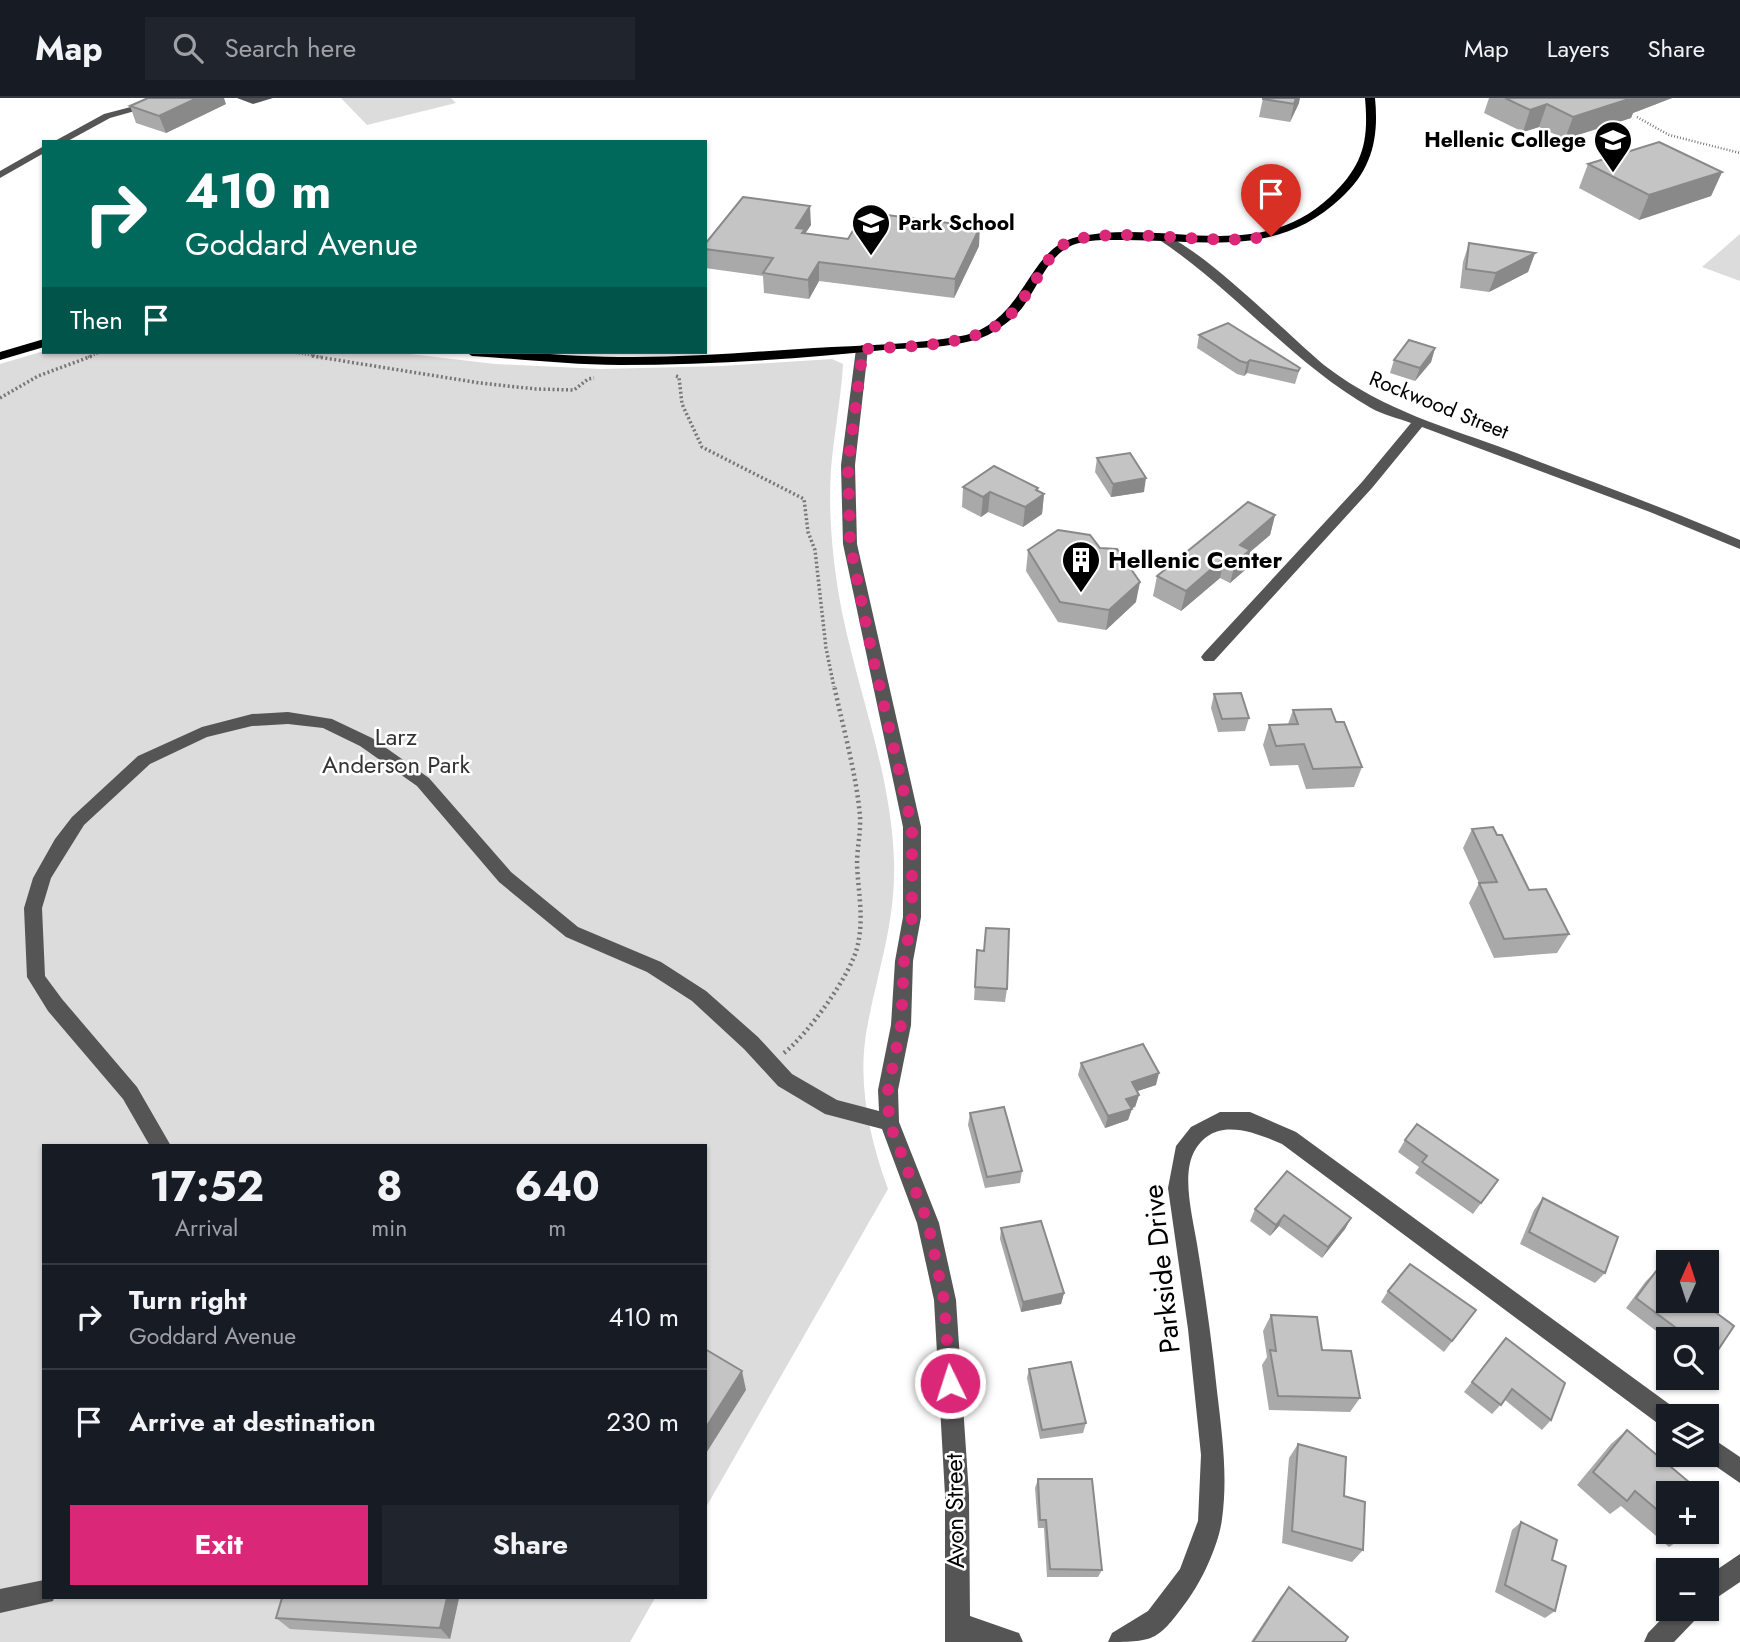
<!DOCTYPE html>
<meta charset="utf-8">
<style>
:root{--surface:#171b24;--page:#20242c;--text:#f1f3f6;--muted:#9ea1a6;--line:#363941;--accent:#db2777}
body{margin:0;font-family:Jost,sans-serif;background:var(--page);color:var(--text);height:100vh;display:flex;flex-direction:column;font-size:26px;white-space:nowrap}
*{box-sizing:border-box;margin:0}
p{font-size:23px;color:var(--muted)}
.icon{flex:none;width:38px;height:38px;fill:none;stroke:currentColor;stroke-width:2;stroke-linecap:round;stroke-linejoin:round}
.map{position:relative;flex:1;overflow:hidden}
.sheet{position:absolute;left:42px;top:1046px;width:665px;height:455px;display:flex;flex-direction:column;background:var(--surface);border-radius:0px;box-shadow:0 2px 5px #0004}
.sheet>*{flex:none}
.top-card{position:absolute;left:42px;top:42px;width:665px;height:214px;border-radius:0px;box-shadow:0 2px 5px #0004;background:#00695c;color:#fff;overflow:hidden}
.needle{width:46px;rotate:3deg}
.controls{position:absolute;left:1656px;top:1152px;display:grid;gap:14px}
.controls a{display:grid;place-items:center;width:63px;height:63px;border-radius:0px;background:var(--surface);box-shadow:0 2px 5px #0004;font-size:35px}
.pin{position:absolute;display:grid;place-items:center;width:60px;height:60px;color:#fff;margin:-72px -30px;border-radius:50% 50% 50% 0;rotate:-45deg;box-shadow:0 0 7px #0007}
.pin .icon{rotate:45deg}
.me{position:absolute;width:77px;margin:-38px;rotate:356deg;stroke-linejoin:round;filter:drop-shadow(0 0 5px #0008)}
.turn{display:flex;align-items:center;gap:24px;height:147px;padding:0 28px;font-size:32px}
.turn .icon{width:91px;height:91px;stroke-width:2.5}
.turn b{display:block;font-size:49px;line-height:60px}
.then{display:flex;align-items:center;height:66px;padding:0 28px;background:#0003;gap:14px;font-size:26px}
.eta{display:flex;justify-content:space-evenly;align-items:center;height:119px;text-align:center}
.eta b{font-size:42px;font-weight:700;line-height:49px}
.action{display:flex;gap:14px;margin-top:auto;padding:14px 28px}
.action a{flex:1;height:80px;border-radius:0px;background:var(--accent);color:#fff;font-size:28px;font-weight:700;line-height:80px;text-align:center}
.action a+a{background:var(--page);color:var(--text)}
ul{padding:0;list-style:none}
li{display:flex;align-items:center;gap:21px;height:105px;padding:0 28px;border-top:2px solid var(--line)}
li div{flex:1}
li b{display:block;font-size:26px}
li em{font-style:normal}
header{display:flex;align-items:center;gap:42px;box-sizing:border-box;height:98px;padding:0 35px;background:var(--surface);border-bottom:2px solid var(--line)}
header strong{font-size:33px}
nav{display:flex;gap:38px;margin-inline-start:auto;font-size:24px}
.search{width:490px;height:63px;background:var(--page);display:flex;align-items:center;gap:18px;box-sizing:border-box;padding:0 24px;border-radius:0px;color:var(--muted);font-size:26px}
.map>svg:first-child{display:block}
.green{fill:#dcdcdc}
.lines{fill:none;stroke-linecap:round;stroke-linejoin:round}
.path-far2{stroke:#777;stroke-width:2.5;stroke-dasharray:1 2;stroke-linecap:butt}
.path-far1{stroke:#777;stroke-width:3.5;stroke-dasharray:2 2.5;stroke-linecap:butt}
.path{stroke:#777;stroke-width:4.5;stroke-dasharray:2 3.5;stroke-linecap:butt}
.minor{fill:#555;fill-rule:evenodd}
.major{fill:#000;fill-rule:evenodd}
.wall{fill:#a9a9a9}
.shaded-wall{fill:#898989}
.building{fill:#c4c4c4;stroke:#898989;stroke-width:2}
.route{stroke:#db2777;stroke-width:12;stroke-dasharray:0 21.6}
.labels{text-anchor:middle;stroke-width:5;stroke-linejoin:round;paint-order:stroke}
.far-poi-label{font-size:21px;font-weight:bold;fill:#000;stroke:#fff;text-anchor:end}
.far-street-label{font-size:21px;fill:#000;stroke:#fff}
.poi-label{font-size:24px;font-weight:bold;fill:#000;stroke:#fff;text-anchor:start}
.park-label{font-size:24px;fill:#333;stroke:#fff}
.street-label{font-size:24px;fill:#000;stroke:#fff}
.near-street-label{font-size:28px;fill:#000;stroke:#fff}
</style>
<header>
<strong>Map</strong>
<div class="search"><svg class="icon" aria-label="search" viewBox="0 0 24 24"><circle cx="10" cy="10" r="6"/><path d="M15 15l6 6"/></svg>Search here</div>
<nav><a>Map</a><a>Layers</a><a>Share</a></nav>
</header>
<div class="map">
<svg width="1740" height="1544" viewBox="0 0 1740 1544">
<rect width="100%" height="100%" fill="#fff"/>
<g class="green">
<polygon points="341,0 451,0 456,5 367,27"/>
<polygon points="1740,136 1740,183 1702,169"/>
<path d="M44,253L393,254L495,266L601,271L722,268L832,261L843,266C841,301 834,336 831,371C828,418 833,468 842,514C859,597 891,676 894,762C896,824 878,871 867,930C857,984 869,1039 888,1091L705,1411V1048H44V1500H655L630,1544H0V266Z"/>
</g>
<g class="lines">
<g class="path-far2">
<polyline points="1637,19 1669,37 1740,55"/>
<polyline points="290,254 323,259"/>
<polyline points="88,259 102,254"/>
</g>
<g class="path-far1">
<polyline points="312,258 480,285 536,291 574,292 588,281 594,280"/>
<polyline points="676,278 679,279 682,306 702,349 804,401 808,434 815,452 826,550 834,589"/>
<polyline points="0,300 38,278 92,258"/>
</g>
<path class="path" d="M784,955C808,936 852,876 858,846C864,818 858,793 857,766C857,750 861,734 860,718C856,674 843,630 834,587"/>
<g class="minor">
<polygon points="165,0 181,0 110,20 66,44 53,44 104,16"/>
<polygon points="237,0 273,0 253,6"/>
<polygon points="44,48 44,55 0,80 0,73"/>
<path d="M1158,137C1186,133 1299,248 1328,270C1385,313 1446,329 1511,353C1588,382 1665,410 1740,442V451L1650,414L1422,329L1372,390L1214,563H1204L1201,559L1204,555L1362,384L1411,325C1398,320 1383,317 1371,310C1292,265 1234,191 1158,141Z"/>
<polygon points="862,247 868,251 855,367 857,446 921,729 921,819 913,863 911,927 898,992 899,1024 939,1125 956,1202 969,1397 970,1518 1019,1535 1023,1544 945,1544 945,1397 934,1202 917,1125 882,1031 825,1016 778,988 744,951 692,903 647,874 566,839 499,784 417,688 360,648 323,630 288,626 252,628 207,639 150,666 84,727 51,780 42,810 45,878 62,901 137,989 171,1048 150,1048 123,1001 48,913 27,879 24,810 33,780 55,741 72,719 138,658 202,629 252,616 288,614 332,621 372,640 429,680 511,774 578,829 661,864 706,893 758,939 792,976 837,1002 879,1013 878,992 891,927 895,863 903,819 903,729 843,446 841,367 856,251"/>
<path d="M1220,1014H1250L1296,1034L1676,1311L1679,1318H1668V1330L1660,1327L1282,1046C1252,1033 1212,1017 1193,1056C1182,1080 1193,1121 1197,1146C1205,1195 1212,1244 1217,1293C1222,1336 1228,1378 1222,1421C1219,1446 1202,1483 1187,1503C1158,1542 1156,1544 1108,1544L1112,1535L1148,1513L1180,1471L1198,1423L1201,1357L1188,1231L1168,1090L1176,1048L1191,1029Z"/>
<polygon points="1706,1336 1740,1359 1740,1385 1698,1356 1706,1356"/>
<polygon points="1740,1456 1740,1484 1706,1507 1706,1479"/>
<polygon points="44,1482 44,1500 54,1500 53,1503 0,1515 0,1491"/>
<polygon points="1672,1510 1701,1510 1698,1519 1674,1544 1644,1544 1648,1535"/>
</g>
<g class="major">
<path d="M1365,0H1375C1379,40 1372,72 1341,100C1277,160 1206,142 1126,142C1111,142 1094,141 1079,145C1045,153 1037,198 1014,219C1007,225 996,233 988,237C957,251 917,249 884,252C797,261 707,267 620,267C571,267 521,261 472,258L466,254C517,252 568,259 619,259C684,260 749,254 814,250C862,247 913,247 961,238C1026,225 1026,150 1077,139C1165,119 1255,169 1330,99C1363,68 1369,44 1365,0Z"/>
<polygon points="44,241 44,249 0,262 0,254"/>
</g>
</g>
<g class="wall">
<polygon points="1263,0 1299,5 1290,24 1259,19"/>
<polygon points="1489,0 1672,0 1633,15 1631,20 1565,41 1539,29 1523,34 1484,15"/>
<polygon points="226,6 166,35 136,25 130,8"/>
<polygon points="1588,66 1722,74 1711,98 1639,122 1579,90"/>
<polygon points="811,127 805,135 848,141 979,148 954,200 819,183 809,201 764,195 763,178 705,170 705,146"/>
<polygon points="1469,145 1535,155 1528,174 1489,194 1460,190 1463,164"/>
<polygon points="1199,237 1300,270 1295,286 1247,275 1244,278 1237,276 1197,250"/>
<polygon points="1435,250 1431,264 1415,283 1390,275 1394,262"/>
<polygon points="1097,360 1144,394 1111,399 1095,374"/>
<polygon points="963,389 1038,393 1044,396 1042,416 1023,429 988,414 981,419 962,409"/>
<polygon points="1275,417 1270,437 1250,454 1245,472 1230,485 1220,480 1181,513 1153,498 1157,478"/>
<polygon points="1028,452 1136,504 1106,532 1058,524 1026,473"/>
<polygon points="1214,596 1249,620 1245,633 1218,634 1211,610"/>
<polygon points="1293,612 1336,624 1362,669 1354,689 1306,691 1298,667 1270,668 1263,647 1269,627 1288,626"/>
<polygon points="1472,731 1497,737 1529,792 1569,836 1557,855 1494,860 1469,805 1479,785 1463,750"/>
<polygon points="986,830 1007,891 1005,904 974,902 977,852 984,853"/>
<polygon points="1081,965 1156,987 1137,993 1139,997 1135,1009 1132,1010 1128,1022 1105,1030 1078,977"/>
<polygon points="970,1015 1022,1073 1020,1085 985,1090 968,1027"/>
<polygon points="1405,1042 1498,1082 1473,1116 1415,1075 1419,1069 1398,1054"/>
<polygon points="1543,1100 1605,1175 1595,1185 1520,1146 1534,1112"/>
<polygon points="1255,1111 1351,1120 1345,1131 1322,1160 1279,1128 1270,1138 1250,1123"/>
<polygon points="1001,1130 1064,1195 1061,1206 1021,1214 1000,1141"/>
<polygon points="1657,1172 1665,1178 1668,1176 1668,1202 1699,1202 1734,1228 1714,1258 1706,1264 1706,1241 1668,1241 1668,1242 1626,1210 1646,1183"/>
<polygon points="1388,1193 1476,1212 1444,1254 1381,1204"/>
<polygon points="1271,1217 1322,1252 1360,1300 1350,1314 1269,1312 1262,1267 1267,1259 1263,1233"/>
<polygon points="1506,1240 1551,1322 1542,1332 1505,1302 1492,1316 1464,1294"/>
<polygon points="1029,1271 1086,1325 1083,1335 1040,1341 1027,1280"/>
<polygon points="1627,1332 1668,1395 1668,1433 1690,1433 1687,1437 1669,1449 1621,1408 1610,1416 1577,1387 1611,1346"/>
<polygon points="1298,1346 1344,1398 1363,1452 1352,1464 1282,1445 1289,1360"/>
<polygon points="1038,1381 1102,1472 1098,1479 1047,1479 1044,1430 1038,1430 1035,1390"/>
<polygon points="1521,1424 1552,1462 1555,1513 1545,1520 1495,1494 1512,1432"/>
<polygon points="1289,1489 1345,1544 1251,1544 1280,1500"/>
<polygon points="282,1500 459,1500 450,1541 290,1531 276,1520"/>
</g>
<g class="shaded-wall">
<polygon points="197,0 224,0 226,6 166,35 159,18"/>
<polygon points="1296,0 1300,0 1299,5 1290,24 1294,6"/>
<polygon points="1632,0 1672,0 1633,15 1631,20 1565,41 1573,19"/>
<polygon points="1547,6 1539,29 1523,34 1530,12"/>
<polygon points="1722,74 1711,98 1639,122 1649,97"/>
<polygon points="810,108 811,127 805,136 796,130"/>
<polygon points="980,129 979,148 954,200 955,181"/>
<polygon points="1535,155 1528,174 1489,194 1496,175"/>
<polygon points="819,164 819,183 809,201 808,182"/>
<polygon points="1435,250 1431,264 1415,283 1420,270"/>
<polygon points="1250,262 1247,275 1244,278 1247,265"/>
<polygon points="1146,380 1144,394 1111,399 1113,386"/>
<polygon points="1038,390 1037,401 1044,396 1042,416 1023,429 1025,409 1036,392"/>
<polygon points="990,394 988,414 981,419 983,399"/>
<polygon points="1275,417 1270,437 1250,454 1245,472 1230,485 1240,447"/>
<polygon points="1224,460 1220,480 1181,513 1186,493"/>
<polygon points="1140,484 1136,504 1106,532 1109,512"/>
<polygon points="1159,975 1156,987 1129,996 1132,984"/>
<polygon points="1139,997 1135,1009 1123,1013 1126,1001"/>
<polygon points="1132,1011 1128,1022 1105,1030 1108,1018"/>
<polygon points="1284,1117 1279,1128 1270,1138 1276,1127"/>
<polygon points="1351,1120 1345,1131 1322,1160 1328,1149"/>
<polygon points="1064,1195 1061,1206 1021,1214 1023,1204"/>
<polygon points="742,1273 746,1292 705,1357 705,1331"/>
<polygon points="447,1500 459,1500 450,1541 440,1530"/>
</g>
<g class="building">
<polygon points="148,0 197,0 159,18 130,8"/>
<polygon points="1263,0 1296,0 1294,6 1263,1"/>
<polygon points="1505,0 1632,0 1573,19 1547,6 1530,12"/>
<polygon points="1659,44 1722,74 1649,97 1588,66"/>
<polygon points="743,99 810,108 796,130 805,131 802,135 848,141 864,114 980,129 955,181 819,164 808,182 763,175 773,160 705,151 705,146"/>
<polygon points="1469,145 1535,155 1496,175 1466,171"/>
<polygon points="1228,225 1300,270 1298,273 1250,262 1247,265 1240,263 1199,237"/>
<polygon points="1409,242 1435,250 1420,270 1394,262"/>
<polygon points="1130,355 1146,380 1113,386 1097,360"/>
<polygon points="994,368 1038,390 1036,392 1044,396 1025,409 990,394 983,399 963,389"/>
<polygon points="1248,404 1275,417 1240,447 1250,452 1235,465 1224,460 1186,493 1157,478"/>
<polygon points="1058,432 1090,437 1100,450 1117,451 1140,484 1109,512 1060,504 1028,452"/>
<polygon points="1241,595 1249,620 1222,621 1214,596"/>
<polygon points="1331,611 1336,624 1344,624 1362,669 1313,671 1304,646 1276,648 1269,627 1298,626 1293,612"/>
<polygon points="1493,729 1497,737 1502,737 1529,792 1546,791 1569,836 1504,841 1479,785 1497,784 1472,731"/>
<polygon points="986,830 1009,831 1007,891 975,889 977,852 984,853"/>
<polygon points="1143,946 1159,975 1132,984 1139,997 1126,1001 1132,1011 1108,1018 1081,965"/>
<polygon points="1004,1009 1022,1073 987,1079 970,1015"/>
<polygon points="1417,1026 1498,1082 1481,1105 1422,1064 1427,1058 1405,1042"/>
<polygon points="1287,1073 1351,1120 1328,1149 1284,1117 1276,1127 1255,1111"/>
<polygon points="1543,1100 1618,1139 1605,1175 1529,1134"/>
<polygon points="1041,1123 1064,1195 1023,1204 1001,1130"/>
<polygon points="1410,1166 1476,1212 1452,1243 1388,1193"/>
<polygon points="1657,1172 1667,1180 1668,1179 1668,1202 1699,1202 1734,1228 1714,1258 1706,1252 1706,1241 1691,1241 1636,1200"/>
<polygon points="1271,1217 1317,1219 1322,1252 1351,1253 1360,1300 1278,1298 1270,1252 1276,1253"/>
<polygon points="1506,1240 1565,1285 1551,1322 1512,1291 1501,1307 1472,1284"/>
<polygon points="705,1251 742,1273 705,1331"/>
<polygon points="1071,1264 1086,1325 1042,1332 1029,1271"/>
<polygon points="1627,1332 1702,1395 1668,1395 1668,1421 1635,1393 1627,1403 1593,1374"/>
<polygon points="1298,1346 1346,1359 1344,1398 1365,1404 1363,1452 1292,1433"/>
<polygon points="1038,1381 1092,1381 1102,1472 1050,1471 1046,1422 1040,1422"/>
<polygon points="1706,1398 1712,1403 1706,1410"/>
<polygon points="1521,1424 1557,1442 1552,1462 1566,1468 1555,1513 1505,1487"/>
<polygon points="1289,1489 1348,1539 1345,1544 1253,1544"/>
<polygon points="282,1500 447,1500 440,1530 276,1520"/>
</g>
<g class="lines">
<path class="route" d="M950,1285L944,1202L928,1125L889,1024L888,992L901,927L904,863L912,819V729L871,551L850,446L848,367L863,251C906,248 980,250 1011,216C1027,198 1040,174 1054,154C1062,146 1071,142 1082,140C1145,130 1208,149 1271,138"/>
</g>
<defs>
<symbol id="university-pin" viewBox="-11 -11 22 30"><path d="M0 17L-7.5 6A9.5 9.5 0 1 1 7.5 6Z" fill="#000" stroke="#fff"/><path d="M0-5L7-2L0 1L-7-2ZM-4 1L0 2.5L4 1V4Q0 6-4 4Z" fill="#fff"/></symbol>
<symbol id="school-pin" viewBox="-11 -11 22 30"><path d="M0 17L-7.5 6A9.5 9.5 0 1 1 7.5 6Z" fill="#000" stroke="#fff"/><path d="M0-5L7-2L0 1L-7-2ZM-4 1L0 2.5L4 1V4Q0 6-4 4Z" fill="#fff"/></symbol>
<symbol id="building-pin" viewBox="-11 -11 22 30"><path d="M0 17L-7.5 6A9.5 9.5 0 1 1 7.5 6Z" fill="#000" stroke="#fff"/><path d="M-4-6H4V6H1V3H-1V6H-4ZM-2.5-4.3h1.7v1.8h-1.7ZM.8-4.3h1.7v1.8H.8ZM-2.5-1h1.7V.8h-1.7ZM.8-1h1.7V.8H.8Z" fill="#fff"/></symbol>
</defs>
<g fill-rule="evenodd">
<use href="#university-pin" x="1591" y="20" width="44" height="60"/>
<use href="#school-pin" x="849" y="103" width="44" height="60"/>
<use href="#building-pin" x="1059" y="440" width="44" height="60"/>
</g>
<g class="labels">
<g class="far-poi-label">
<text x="1586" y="49">Hellenic College</text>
<text x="898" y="132" text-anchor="start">Park School</text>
</g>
<g class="far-street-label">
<text transform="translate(1439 307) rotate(22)" y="7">Rockwood Street</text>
</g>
<g class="poi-label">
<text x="1108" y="470">Hellenic Center</text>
</g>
<g class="park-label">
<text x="396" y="647">Larz<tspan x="396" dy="28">Anderson Park</tspan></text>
</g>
<g class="street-label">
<text transform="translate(955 1413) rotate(-91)" y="8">Avon Street</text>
</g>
<g class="near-street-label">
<text transform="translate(1161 1171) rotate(-96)" y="10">Parkside Drive</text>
</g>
</g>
</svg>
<div class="controls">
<a><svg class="needle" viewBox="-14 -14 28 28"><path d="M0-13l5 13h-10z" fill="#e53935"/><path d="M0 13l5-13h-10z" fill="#9ea1a6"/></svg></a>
<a><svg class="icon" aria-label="search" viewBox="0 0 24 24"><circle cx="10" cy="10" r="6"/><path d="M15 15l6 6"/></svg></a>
<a><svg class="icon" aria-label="layers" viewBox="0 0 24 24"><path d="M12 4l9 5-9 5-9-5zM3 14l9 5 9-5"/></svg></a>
<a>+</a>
<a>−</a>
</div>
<div class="pin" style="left:1271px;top:138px;background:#d93025"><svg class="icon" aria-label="arrive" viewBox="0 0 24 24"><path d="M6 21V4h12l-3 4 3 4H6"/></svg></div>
<svg class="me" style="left:950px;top:1285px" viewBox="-20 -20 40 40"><circle r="17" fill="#db2777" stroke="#fff" stroke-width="3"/><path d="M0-11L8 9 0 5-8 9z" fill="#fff"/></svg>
<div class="top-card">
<div class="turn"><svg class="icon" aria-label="right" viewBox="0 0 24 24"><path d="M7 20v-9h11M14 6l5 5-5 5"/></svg><div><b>410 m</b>Goddard Avenue</div></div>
<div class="then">Then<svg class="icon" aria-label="arrive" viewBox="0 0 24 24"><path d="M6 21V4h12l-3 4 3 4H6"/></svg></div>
</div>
<section class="sheet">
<div class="eta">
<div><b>17:52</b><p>Arrival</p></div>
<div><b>8</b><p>min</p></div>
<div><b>640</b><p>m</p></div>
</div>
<ul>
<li><svg class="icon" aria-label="right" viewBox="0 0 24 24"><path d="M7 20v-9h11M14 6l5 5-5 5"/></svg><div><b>Turn right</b><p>Goddard Avenue</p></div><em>410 m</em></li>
<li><svg class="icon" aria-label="arrive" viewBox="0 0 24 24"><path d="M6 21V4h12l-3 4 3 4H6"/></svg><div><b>Arrive at destination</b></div><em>230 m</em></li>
</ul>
<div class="action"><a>Exit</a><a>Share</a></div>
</section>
</div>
